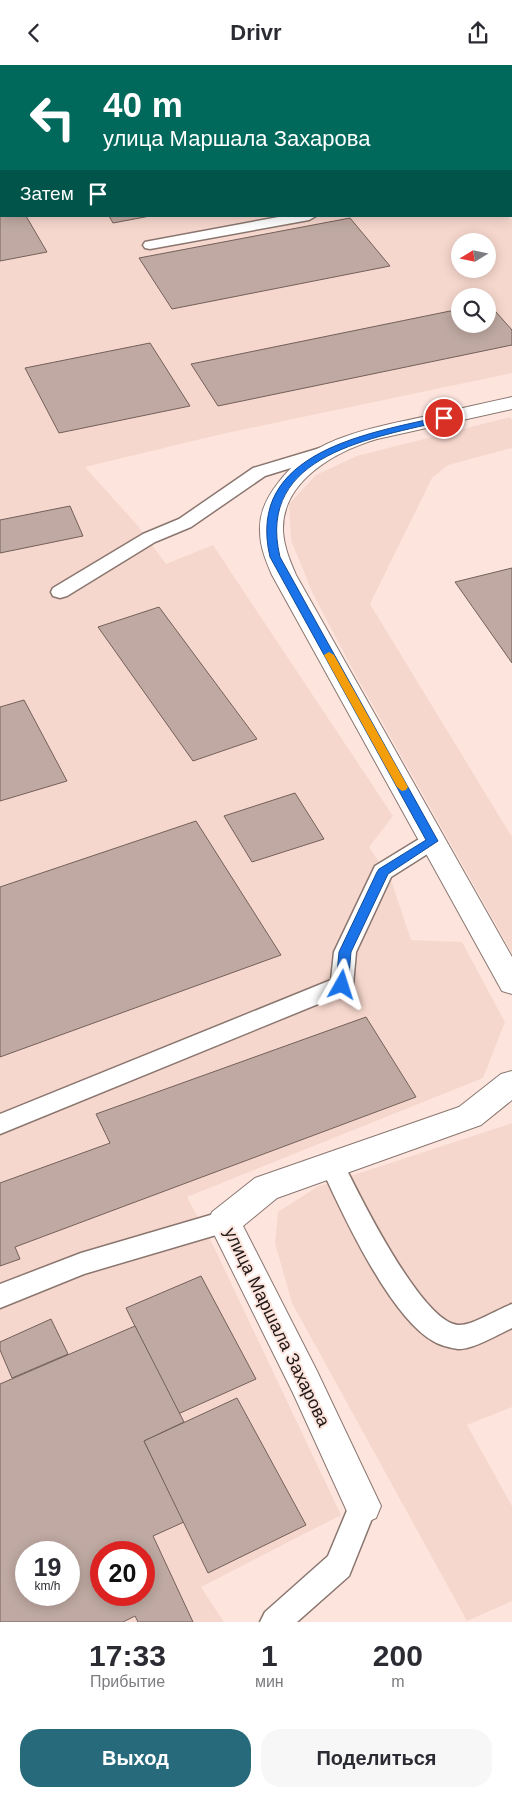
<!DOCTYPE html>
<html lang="ru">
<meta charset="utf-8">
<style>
:root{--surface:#fff;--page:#f7f7f7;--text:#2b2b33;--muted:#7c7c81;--accent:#276a7c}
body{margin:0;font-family:Helvetica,sans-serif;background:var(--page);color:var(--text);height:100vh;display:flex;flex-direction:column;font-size:19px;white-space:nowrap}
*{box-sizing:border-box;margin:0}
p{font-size:16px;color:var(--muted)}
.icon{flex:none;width:28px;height:28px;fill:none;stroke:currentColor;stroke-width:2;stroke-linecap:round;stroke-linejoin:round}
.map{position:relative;height:1557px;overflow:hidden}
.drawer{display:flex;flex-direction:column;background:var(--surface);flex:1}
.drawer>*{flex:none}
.banner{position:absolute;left:0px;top:0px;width:512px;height:152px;box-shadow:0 2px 12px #0003;background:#00695c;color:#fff;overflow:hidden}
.needle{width:32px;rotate:260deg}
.controls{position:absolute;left:451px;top:168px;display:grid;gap:10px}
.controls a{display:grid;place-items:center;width:45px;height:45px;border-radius:50%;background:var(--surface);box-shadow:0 2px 12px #0003;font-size:25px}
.speed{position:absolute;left:15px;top:1476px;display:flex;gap:10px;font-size:25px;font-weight:700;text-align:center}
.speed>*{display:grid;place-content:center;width:65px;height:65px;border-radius:50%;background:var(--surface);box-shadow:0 2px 12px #0003;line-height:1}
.speed small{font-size:12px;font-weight:400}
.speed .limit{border:8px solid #d22;background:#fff;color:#111}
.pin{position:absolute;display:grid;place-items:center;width:42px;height:42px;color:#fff;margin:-21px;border:2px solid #fff;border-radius:50%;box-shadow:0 1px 5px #0007}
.me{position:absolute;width:55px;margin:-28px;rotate:6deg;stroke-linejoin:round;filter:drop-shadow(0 0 4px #0008)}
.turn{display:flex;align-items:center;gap:18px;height:105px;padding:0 20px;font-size:22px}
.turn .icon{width:65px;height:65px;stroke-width:2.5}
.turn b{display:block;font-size:35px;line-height:42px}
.then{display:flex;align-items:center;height:48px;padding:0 20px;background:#0003;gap:10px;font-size:19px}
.eta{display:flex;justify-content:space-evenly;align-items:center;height:85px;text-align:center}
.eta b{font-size:30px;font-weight:600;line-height:35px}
.button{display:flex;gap:10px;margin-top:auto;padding:10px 20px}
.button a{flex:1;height:58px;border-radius:20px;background:var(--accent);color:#fff;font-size:20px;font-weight:600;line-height:58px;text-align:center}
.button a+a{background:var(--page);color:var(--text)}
header{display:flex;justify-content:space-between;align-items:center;height:65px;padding:0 20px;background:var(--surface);font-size:22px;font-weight:600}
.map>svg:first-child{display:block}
.built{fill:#f6d7cd;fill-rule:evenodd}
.building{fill:#bfa9a2;stroke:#74605a;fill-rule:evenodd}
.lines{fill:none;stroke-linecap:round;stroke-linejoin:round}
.lane-casing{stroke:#8a766f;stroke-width:3}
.street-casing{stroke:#8a766f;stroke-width:2}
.lane{fill:#fff;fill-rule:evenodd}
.street{fill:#fff;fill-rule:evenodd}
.route{fill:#1a73e8;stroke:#114b97}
.slow{fill:#f59e0b}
.labels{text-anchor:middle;stroke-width:4;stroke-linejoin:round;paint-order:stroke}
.near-street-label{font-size:18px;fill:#211917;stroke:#fde5de}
</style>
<header><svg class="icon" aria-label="back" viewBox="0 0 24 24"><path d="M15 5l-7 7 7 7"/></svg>Drivr<svg class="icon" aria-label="share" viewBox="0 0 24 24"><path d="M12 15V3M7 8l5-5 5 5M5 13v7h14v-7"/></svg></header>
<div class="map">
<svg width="512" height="1557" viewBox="0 0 512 1557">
<rect width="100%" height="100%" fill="#fde5de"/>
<g class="built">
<path d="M0,0L365,1H1V151H508L512,155V308L222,369L85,402L138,461L166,499L213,480L393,751L369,782L391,815L411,875L462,877L505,957L483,1013L187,1132L214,1182L341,1450L201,1522L224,1557H0ZM460,176H488V204H460ZM460,231H488V259H460ZM26,1488H69V1530H26ZM101,1488H144V1530H101Z"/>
<polygon points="510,352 512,355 512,383 448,400 432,413 370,539 512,772 512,888 354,607 313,529 291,475 289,439 316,410 357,391"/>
<polygon points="512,1058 512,1342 467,1360 512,1441 512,1536 467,1556 292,1238 275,1178 278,1147 317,1122"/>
</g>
<g class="building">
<polygon points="34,0 160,0 161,1 35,1"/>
<polygon points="241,0 336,0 337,1 242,1"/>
<polygon points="0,145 1,151 26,151 47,187 0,196"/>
<polygon points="109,151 150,151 113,158"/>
<polygon points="350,153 390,201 172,244 139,193"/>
<polygon points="488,238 512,265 512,280 218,341 191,299 460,244 460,259 488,259"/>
<polygon points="150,278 190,341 59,368 25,303"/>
<polygon points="70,441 83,471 0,488 0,455"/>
<polygon points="512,503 512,598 455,517"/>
<polygon points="159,542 257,674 193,696 98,562"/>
<polygon points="24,635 67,716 0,736 0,642"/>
<polygon points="295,728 324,774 252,797 224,751"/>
<polygon points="196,756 281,890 0,992 0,822"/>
<polygon points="366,952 416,1032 15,1182 20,1194 0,1201 0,1118 110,1078 96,1049"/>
<polygon points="201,1211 256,1314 178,1349 126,1243"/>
<polygon points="51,1254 68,1289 12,1313 0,1285 0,1277"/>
<path d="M135,1261L184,1357L144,1376L184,1457L153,1471L193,1557H138L135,1551L123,1557H0V1319ZM26,1488H69V1530H26ZM101,1488H144V1530H101Z"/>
<polygon points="237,1333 306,1460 208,1508 144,1376"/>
</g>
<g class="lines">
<defs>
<g id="lane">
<rect x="224" y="0" width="13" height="1"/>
<rect x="404" y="0" width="13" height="1"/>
<polygon points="284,151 316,151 309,155 150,184 145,183 143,180 145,177 150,176"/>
<polygon points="330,380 336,381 339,385 336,389 265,411 191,462 155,477 67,531 60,533 53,531 51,527 53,523 143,469 179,454 253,403"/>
<polygon points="432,768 440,771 443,776 440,781 391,812 356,887 353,920 350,926 0,1069 0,1049 331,915 334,887 375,801 424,771"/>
<path d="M332,1090L341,1093C357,1126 421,1257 458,1260C472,1261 498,1244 512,1239V1263C499,1269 472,1285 458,1284C451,1283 439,1280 433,1276C389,1251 341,1146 320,1100L323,1093Z"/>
<polygon points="224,1146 233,1149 237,1157 233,1165 84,1209 0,1243 0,1219 81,1188"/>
<polygon points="363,1427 373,1431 377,1441 349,1511 297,1557 260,1557 265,1547 328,1491 353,1431"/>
</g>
<g id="street">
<path d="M512,332V344L377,374C336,386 281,416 283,466C284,482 290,496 296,510L512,892V929L502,926L272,510C266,496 260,482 260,466C259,448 267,432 278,418C313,371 373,363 427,351C455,345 484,338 512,332Z"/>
<polygon points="512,1006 512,1035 481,1060 277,1133 243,1161 317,1306 381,1441 376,1453 363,1459 350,1453 293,1328 208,1157 212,1147 255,1113 459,1042 501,1009"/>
</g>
</defs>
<use href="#lane" class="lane-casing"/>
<use href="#street" class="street-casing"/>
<use href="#lane" class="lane"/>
<use href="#street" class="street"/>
</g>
<path class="route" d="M444,351H447V355C375,373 255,388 280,492L438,776L388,809L351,887L348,920L346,923H338L336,920L339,887L377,807L379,804L426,775L270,492C245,386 370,368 444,351Z"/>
<polygon class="slow" points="329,587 334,590 408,722 406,725 402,726 397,722 324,590"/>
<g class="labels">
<g class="near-street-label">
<text transform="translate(277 1262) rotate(64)" y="6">улица Маршала Захарова</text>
</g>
</g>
</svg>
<div class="controls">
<a><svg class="needle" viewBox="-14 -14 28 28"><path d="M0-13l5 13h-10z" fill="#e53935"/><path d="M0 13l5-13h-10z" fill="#7c7c81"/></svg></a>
<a><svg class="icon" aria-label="search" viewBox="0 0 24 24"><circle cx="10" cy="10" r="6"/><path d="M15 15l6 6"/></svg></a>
</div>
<div class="speed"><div>19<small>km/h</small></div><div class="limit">20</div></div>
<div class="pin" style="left:444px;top:353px;background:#d93025"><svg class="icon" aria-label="arrive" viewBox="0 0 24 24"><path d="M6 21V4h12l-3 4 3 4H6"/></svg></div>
<svg class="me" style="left:342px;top:920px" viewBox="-20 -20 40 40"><path d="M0-17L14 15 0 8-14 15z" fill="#1a73e8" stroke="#fff" stroke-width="4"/></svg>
<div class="banner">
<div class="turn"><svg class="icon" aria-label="left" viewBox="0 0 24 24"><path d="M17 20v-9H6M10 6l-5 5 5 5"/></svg><div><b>40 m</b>улица Маршала Захарова</div></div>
<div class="then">Затем<svg class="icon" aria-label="arrive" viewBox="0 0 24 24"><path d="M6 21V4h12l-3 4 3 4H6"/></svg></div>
</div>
</div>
<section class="drawer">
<div class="eta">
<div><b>17:33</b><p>Прибытие</p></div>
<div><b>1</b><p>мин</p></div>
<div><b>200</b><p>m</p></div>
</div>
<div class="button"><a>Выход</a><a>Поделиться</a></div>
</section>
